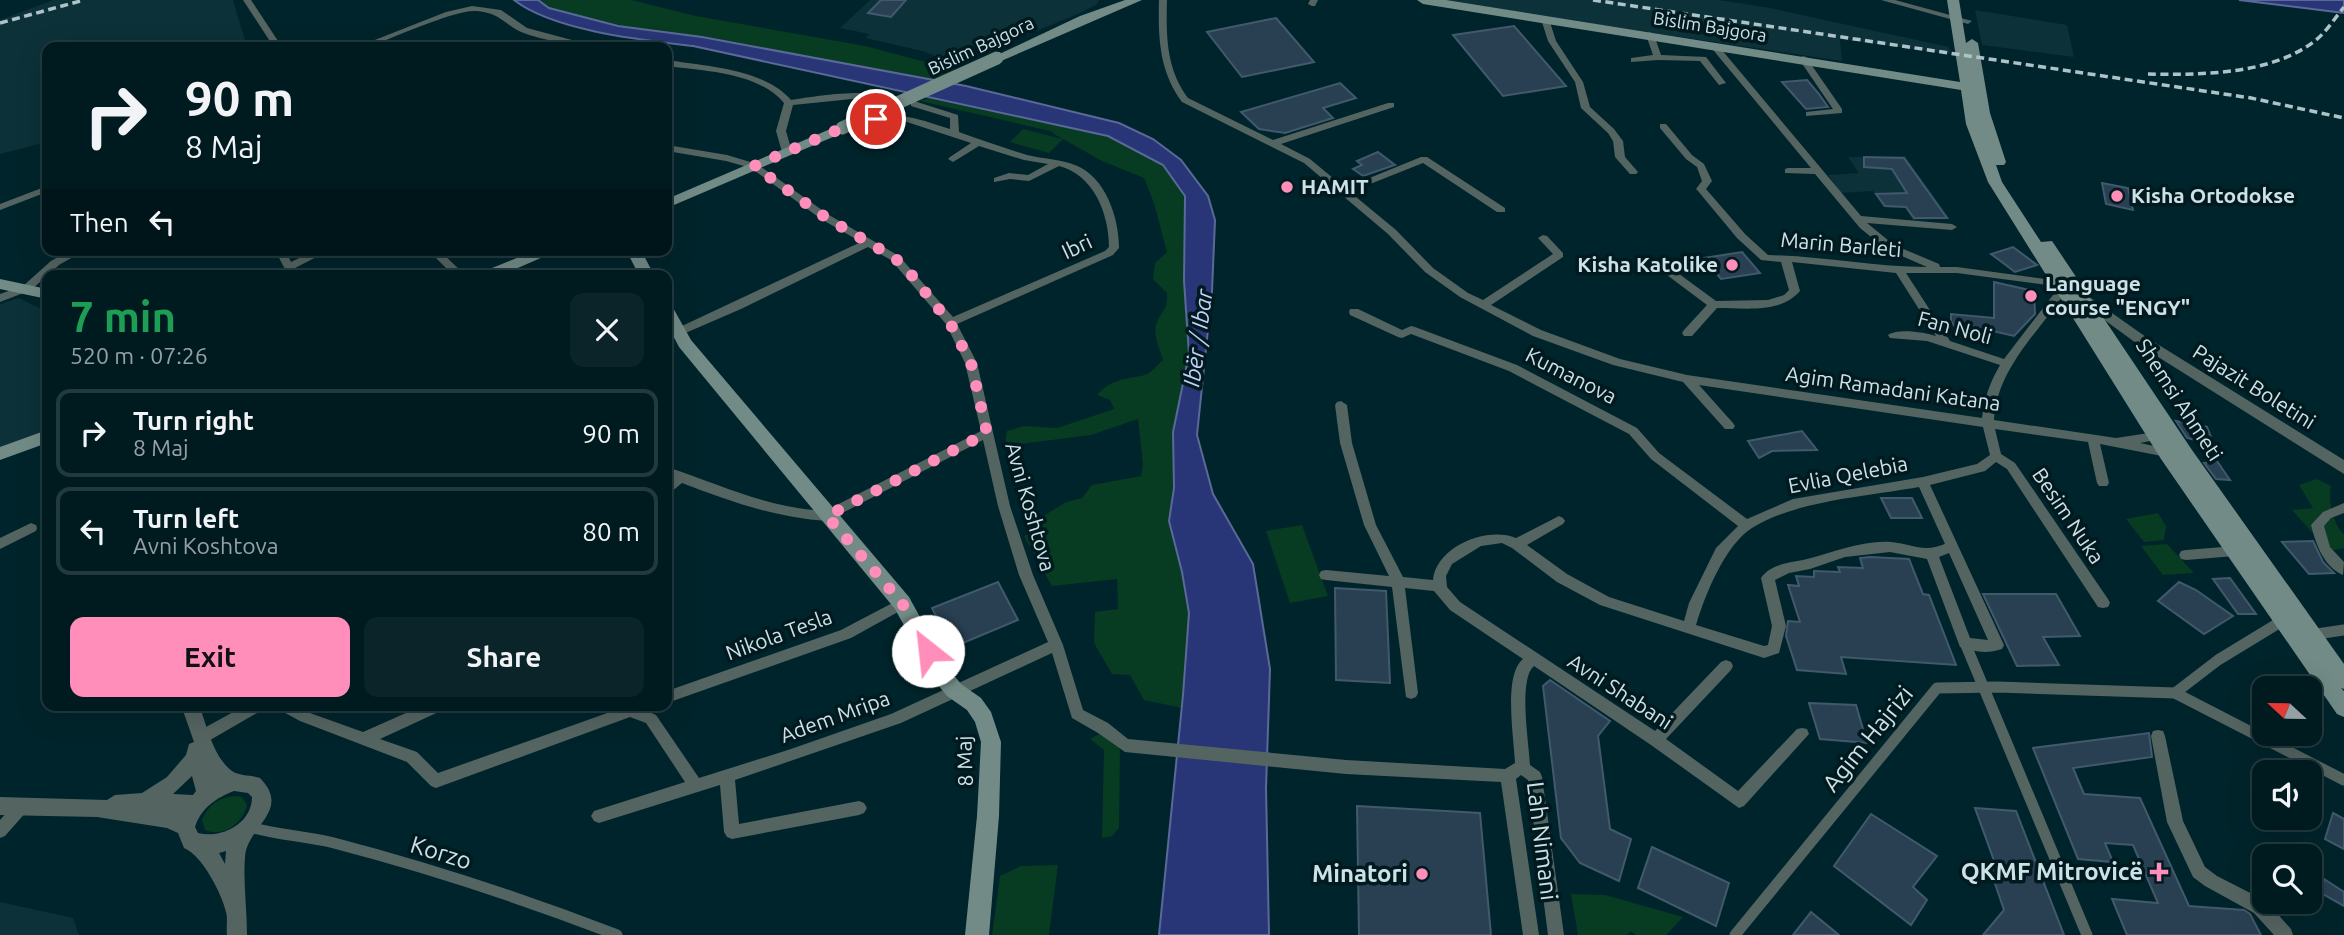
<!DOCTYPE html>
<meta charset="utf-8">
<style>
:root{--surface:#001b20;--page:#0a2429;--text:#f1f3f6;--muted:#95a1a5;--line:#22393e;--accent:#ff8eba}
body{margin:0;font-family:Ubuntu,sans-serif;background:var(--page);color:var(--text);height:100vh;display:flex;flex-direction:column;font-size:26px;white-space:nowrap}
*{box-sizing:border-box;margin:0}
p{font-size:23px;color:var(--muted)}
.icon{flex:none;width:38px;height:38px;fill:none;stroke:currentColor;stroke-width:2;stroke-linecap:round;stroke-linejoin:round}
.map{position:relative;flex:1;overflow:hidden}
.drawer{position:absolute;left:42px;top:270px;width:630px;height:441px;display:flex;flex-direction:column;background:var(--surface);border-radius:14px;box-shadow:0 7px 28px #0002,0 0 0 2px var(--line)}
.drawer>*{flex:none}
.hud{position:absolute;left:42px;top:42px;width:630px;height:214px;border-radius:14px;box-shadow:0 7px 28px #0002,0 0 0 2px var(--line);background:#001b20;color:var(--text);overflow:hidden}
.needle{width:46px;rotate:292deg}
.buttons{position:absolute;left:2252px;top:676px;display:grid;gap:14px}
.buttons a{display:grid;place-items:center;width:70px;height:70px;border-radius:14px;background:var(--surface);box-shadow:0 7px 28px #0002,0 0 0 2px var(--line);font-size:35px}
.pin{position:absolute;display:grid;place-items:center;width:60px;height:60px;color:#fff;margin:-30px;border:4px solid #fff;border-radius:50%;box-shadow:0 2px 7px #0007}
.me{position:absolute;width:77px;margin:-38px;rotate:331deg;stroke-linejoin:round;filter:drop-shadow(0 0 5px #0008)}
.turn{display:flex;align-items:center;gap:24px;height:147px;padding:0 28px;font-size:32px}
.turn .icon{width:91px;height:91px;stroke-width:2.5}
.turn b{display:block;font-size:49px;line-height:60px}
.then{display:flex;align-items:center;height:66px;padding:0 28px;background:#0003;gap:14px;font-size:26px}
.round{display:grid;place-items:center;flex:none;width:74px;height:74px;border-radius:14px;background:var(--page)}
.headline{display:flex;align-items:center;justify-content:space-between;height:119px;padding:0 28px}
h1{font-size:42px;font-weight:600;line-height:52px;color:#1e9e55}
.action{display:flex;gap:14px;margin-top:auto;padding:14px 28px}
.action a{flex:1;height:80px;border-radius:14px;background:var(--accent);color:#111;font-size:28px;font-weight:600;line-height:80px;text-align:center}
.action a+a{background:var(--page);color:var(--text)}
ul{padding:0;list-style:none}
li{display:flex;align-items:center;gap:21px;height:88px;margin:0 14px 10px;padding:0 14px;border:4px solid var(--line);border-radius:14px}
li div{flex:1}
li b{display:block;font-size:26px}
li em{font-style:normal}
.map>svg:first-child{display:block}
.built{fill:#0c3139}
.green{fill:#073b22}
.water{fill:#283677;stroke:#5a6998;stroke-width:2}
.building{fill:#294053;stroke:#41596c;stroke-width:2}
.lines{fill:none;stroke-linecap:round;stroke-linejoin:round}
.pedestrian{stroke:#546461;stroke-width:11}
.minor{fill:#546461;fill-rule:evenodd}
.tertiary{fill:#546461;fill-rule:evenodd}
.secondary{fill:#728b87;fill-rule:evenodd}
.rail{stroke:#adc3c8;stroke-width:3.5;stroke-dasharray:8 4.5;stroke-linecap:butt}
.secondary-bridge{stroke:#728b87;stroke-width:13}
.route{stroke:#ff8eba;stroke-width:12;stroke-dasharray:0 21.6}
.poi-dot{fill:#ff8eba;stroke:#001a1f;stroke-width:2.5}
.labels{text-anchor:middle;stroke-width:7;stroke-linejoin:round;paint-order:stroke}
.far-street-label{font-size:18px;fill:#cee1e6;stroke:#001a1f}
.poi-label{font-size:21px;font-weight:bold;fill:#cee1e6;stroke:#001a1f;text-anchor:start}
.street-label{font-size:21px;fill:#cee1e6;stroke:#001a1f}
.water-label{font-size:23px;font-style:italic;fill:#c4d1f8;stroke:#001a1f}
.near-street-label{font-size:24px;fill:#cee1e6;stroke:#001a1f}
.near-poi-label{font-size:24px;font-weight:bold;fill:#cee1e6;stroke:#001a1f;text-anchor:end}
</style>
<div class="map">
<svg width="2344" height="935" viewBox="0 0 2344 935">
<rect width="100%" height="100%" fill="#00242b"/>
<g class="built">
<polygon points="53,0 233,0 247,47 47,47 47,142 0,154 0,20"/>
<polygon points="870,0 1099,0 1096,5 1078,14 953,65 926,52 866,38 869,34 840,28"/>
<polygon points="1434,0 1719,0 1770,8 1949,47 1950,54 1840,39 1842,61"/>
<polygon points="1975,10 2067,25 2074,57 1982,45"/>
<polygon points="1905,156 1950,219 1913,220 1905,208 1883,207 1873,191 1841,193 1828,175 1859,173 1848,157"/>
<polygon points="19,298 47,312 47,430 0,448 0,304"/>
<polygon points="0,902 73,918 79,935 0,935"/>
</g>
<g class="green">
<path d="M538,0H631L696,16L865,46L956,70L931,81C856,66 780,51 704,37C659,29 574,27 538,0Z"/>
<path d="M928,98L1108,136L1163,164L1185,196L1184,281L1189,355L1173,432L1174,488L1169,521L1182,572L1189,613L1182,708L1144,700L1130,675L1112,674L1094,643L1095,612L1118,609L1117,579L1052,586L1024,536L1039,530L1042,517L1066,502L1082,498L1092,485L1141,476L1143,464L1138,419L1091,435L1020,444H1005L1007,431L1024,426L1057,428L1114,409L1110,400L1097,395C1112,378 1125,380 1145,375C1151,373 1157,365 1163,360C1160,350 1153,336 1156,325C1161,310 1168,311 1167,293L1153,279L1155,263L1167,252L1154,203L1144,178L1102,161L1063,139L1049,153L1010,142L1023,129L1062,139L1050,131L920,101Z"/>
<path d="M2317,479L2331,486C2328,499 2333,526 2344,534V548L2329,551L2292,510L2313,508L2299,485Z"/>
<polygon points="2158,513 2166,526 2164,540 2144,542 2126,519"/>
<polygon points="1302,525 1328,596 1290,603 1266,531"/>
<polygon points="2167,544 2194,573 2163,575 2141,546"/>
<polygon points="1101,733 1113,737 1120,750 1119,828 1112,836 1102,838 1104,750 1090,739"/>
<path d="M236,796L242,797L247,805C243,823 223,838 205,830L202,820C208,805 220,796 236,796Z"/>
<polygon points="1058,865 1049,935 992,935 1000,876 1021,866"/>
<polygon points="1571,894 1605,895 1683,917 1666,935 1636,935 1631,931 1627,935 1578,935"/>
</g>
<g class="water">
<path d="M514,0H538L549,8L618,26L702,37L966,86L1119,123L1153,139L1181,160L1208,196L1215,220L1212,291L1197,435L1213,494L1253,564L1270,669L1266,788L1269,935H1159L1183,695L1189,613L1182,572L1169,521L1174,488L1173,432L1189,354L1184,281L1185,196L1163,165L1108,136L693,46C642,40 554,31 514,0Z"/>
<polygon points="2239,0 2344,0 2344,13"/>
</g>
<g class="building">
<polygon points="881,0 906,0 891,17 868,13"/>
<polygon points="1276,18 1314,62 1242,77 1207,32"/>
<polygon points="1514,26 1566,86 1503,96 1453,35"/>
<polygon points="1807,80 1819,94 1828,107 1806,109 1782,82"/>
<polygon points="1340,83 1356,98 1323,108 1333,118 1285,133 1259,129 1241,112"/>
<polygon points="1378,152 1395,165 1363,176 1353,169 1362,165 1357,161"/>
<polygon points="1864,157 1904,158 1947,218 1914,218 1906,207 1885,206 1876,194 1907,193 1892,169 1864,167"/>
<polygon points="2102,183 2128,188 2133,210 2106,204"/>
<polygon points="2013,247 2037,265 2015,272 1991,254"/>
<polygon points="1742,252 1760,273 1721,279 1704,258"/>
<polygon points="1994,282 2034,291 2035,314 2014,336 1971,326 1973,337 1960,335 1951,321 1951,314 1994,318"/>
<polygon points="2176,421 2207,427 2214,445 2187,438"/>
<polygon points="1802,431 1817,450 1772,451 1759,458 1748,441"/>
<polygon points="2217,461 2230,480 2216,479 2204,463"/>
<polygon points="1881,498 1912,498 1922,518 1891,518"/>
<polygon points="2313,541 2323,562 2334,573 2309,574 2282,542"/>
<polygon points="1870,557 1909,559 1923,594 1929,595 1956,665 1841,657 1846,674 1797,670 1786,636 1788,621 1800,622 1788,585 1799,586 1796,576 1814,577 1814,571 1840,572 1838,567 1863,568 1860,558"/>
<polygon points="2230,578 2256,614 2238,614 2213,579"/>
<polygon points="998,582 1018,620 951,648 932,608"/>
<polygon points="2179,582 2196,590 2233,616 2204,634 2158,601"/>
<polygon points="1335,588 1386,591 1390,683 1336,680"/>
<polygon points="1983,594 2056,594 2080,636 2043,637 2059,665 2017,666"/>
<polygon points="1550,680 1610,721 1598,736 1610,829 1631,839 1619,881 1580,863 1561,838 1543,686"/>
<polygon points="1809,703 1856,705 1867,743 1820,739"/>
<polygon points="2149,733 2152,757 2073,768 2084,794 2140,798 2189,906 2244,910 2250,914 2261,935 2127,935 2112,899 2158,903 2133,845 2105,843 2113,862 2078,859 2033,748"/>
<polygon points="1357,806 1480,813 1491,935 1359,935"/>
<polygon points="1975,808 2016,811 2064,935 1983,935 2004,910 1990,869 1997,869"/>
<polygon points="2333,813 2344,819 2344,849 2325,839"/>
<polygon points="1871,814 1937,856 1913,887 1927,900 1911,925 1834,866"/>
<polygon points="1652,847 1729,883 1716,926 1638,888"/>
<polygon points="2324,879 2344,892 2344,906 2321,893"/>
<polygon points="1811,912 1839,935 1793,935"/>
</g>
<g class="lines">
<g class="pedestrian">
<polyline points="2310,635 2344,630"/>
<polyline points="1965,643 2087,935"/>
<polyline points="2175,693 2218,660 2282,621"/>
<path d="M250,827C277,835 306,836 334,843C430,868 524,899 617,935"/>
<polyline points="1735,935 1937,688 1998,687 2175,693 2344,780"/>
</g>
<g class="minor">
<polygon points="243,0 251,0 280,44 291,42 303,47 272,47 273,46"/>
<path d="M1159,0H1167C1166,35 1166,69 1188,98L1273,140L1388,103H1394V107L1281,144L1310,159L1345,188L1421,157H1427L1505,208V212H1497L1423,163L1350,192L1396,230L1433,268L1468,293L1483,300L1553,254L1538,238L1543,235L1547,236L1563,253V257L1491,305L1541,330L1620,359L1687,375L1982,418C1984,399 1990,382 2000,365L1927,341L1890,338L1888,335C1898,328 1924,332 1936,336L1896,273L1792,262L1800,291C1780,314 1745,308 1717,308L1692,336H1684L1682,333L1684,330L1707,305L1663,272L1662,270L1663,268H1671L1716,301L1768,300L1784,295L1789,290L1781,262L1761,260L1737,238L1698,191L1696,189L1702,181L1697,167L1686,159L1660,128V124H1666L1692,155L1704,164L1712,181L1706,189L1745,234L1768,255C1821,256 1874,267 1927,267L1886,249L1860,228L1815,174L1785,173V169L1788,168H1811L1709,45L1716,43L1861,216L1952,224L1957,227L1952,230L1867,223L1894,245L1939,264L1940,267H1957L2052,280L2053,282L2048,285L1957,273H1906L1950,341L2004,359L2053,295L2057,293L2062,297C2035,336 1997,370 1994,420L2116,438L2162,431L2166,432L2168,435L2166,438L2140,443L2176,451L2178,454L2176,457L2172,458L2100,444L2109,483L2107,486H2099L2097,483L2088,442L1995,429L2001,454L2015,463L2108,599L2110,603L2108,607L2103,608L2098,607L2007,469L1996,462L1985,471L1930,485L2004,645L2002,649C1987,654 1975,652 1960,647L1927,559L1890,552L1845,557L1810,569L1789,573L1775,580L1786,626L1779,653L1764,658L1600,605L1557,582L1512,548L1502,543L1481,546L1452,564L1446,576L1447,587L1460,602L1655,731L1721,662L1726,660L1731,662L1733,666L1731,670L1666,739L1738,791L1797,729L1802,728L1807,729L1809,734L1744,806L1739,808L1651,745L1534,666C1518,679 1529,743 1530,765L1540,772L1542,777L1564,935H1548L1528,780L1521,775L1516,779L1539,935H1523L1501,782L1346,774L1125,752L1098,733L1072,718L1052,653L901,723L735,780L739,824L859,801L864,803L867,808L864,813L859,815L732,839L727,837L724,832L720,785L599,823L594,821L591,816L594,811L685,782L646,723L630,717L436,788L431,786L407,762L300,721L278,709L276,705H297L310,713L363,732L424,705H447L445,709L380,739L417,752L438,773L613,711L609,709L607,705H653L651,709L647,711L656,715L699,778L791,749L891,714L1048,642L1019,575L998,506L983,440L827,521C776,518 729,501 682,483L671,492L667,494V482L671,478L667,477V467C722,485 767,508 825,511L981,431L965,363L946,324L891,260L868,247L741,309L667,341V333L861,242L821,219L751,168L726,161L667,151V145L727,155L757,164L829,215L899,256L953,317L1105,251L1109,247C1109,214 1094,175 1059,166L1029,181L1010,179L994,182V178L1009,173L1028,175L1048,164L1024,160L979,146L953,162L948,159L950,157L971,143L907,122L887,120L863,125L858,122L860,120C899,111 913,117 950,129V118L911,106V102L914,101L958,115L959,132C981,140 1004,148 1027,155C1043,159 1060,159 1075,165C1106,177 1119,218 1119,248L1113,255L957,324L977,363L1010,506L1033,575L1063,645L1083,710L1108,723L1128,739L1346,760L1505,769L1515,763C1514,738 1503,675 1523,659L1450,610L1434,591L1405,588L1418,693L1416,697L1411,699L1406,697L1392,587L1326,580L1321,579L1319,575L1321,571L1326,570L1389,576L1364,525L1340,443L1335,405L1337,402L1341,401L1347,405L1352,443L1376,525L1403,577L1433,580C1436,546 1488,526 1516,538L1559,516L1563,518L1565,521L1563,524L1527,545L1567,574L1609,597L1684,621L1689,603L1716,548L1738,526L1651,459L1629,434L1509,371L1411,334L1402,338L1398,337L1350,315L1349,312L1350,309H1358L1402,330L1411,326L1415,327L1517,365L1637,428L1659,453L1747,519L1793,499L1923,477L1977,464L1990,455L1983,427L1699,385L1733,423L1735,426L1733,429H1725L1683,382L1613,365L1533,336L1460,297L1425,272L1388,234L1304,163L1182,102C1159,71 1158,37 1159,0ZM1919,487L1945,544C1923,553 1913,544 1891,542C1864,540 1837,551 1811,558C1794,563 1772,562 1761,578L1772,626L1768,645L1764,646L1696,625C1705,595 1725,545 1752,528C1794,501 1869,496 1919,487ZM1949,553L1988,640L1970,638L1939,557Z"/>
<polygon points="1310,0 1318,0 1315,6 1312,6 1308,4"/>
<polygon points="1881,0 1895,0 1972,21 1968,24"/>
<path d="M472,6L501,10L527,28L598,47C583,48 532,38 519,31C501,21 499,13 476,11C456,9 390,39 368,47H357L446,12Z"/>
<polygon points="1545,16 1549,19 1556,41 1583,82 1590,107 1614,129 1623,141 1625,157 1638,172 1636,174 1630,174 1615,157 1613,141 1608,133 1581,108 1575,82 1548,41 1541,19"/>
<polygon points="1650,32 1654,35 1661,55 1706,57 1726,83 1719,85 1700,61 1658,60 1631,62 1631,58 1653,55 1646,35"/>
<polygon points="1803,56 1806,57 1842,109 1842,113 1806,116 1806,112 1833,109 1799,59"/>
<path d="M667,60C705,66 765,69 791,100C816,96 873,87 895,99L890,102L852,99L793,105L786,131L792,152L787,155L782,152L776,131L784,103C758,72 704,71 667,66Z"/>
<polygon points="47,186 47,192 0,210 0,204"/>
<polygon points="71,250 85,250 59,265 31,290 0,302 0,294 23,286 51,261"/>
<polygon points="275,250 285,250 291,262 316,250 330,250 295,268 298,275 288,275"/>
<polygon points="428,250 439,250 465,275 453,275"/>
<path d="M2344,503V513L2331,518L2324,526L2330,547L2344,562L2343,575C2323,566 2316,544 2311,525L2323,512Z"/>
<polygon points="31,523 36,525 37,528 36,531 0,549 0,538"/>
<polygon points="2235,546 2240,547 2241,551 2240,555 2235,556 2186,560 2181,559 2179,555 2181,551 2186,550"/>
<polygon points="902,598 907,599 909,603 907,607 851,638 667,703 667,691 841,630"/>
<polygon points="246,705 266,705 264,709 205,743 200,744 195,743 193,738 195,733"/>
<polygon points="2158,730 2163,731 2165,736 2183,821 2205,867 2217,876 2266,901 2291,929 2293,935 2274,935 2254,913 2205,886 2193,877 2167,822 2151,736 2153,731"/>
<polygon points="22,799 27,801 30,806 27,811 5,836 0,838 0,820 17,801"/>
</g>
<g class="tertiary">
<polygon points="2085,294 2146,337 2344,460 2344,474 2136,343 2080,302 2078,299 2080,296"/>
<path d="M181,705H199C207,726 213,757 232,771C239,776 251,775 260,778C292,811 247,826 245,857C243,882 247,909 247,935H227C226,928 228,919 226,912C222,894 202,855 184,848L178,833L167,828L97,817L0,815V797L107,800L115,795L142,793L167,777L186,755L189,744L194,742ZM192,776L196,791L193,795L173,794ZM234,791L248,793L252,797C252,824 221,839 198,833L195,827C201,808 216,798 234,791ZM226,851L225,864L219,853Z"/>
</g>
<g class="secondary">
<polygon points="1125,0 1142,0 1001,61 993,61 991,58 1080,16"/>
<polygon points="1417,0 1446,0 1960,82 1947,0 1959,0 1966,43 1972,39 1978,43 1990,113 2006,162 2004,165 1996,165 2002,182 2041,242 2052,241 2192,450 2344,664 2344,689 2341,688 2344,691 2344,717 2337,714 2161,459 1988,182 1966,124 1961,90 1423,4"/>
<polygon points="842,124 849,128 847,131 667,208 667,199"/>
<polygon points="537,250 559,250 502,275 480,275 482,272"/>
<polygon points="626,250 641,250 654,275 639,275"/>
<polygon points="0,279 47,289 47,299 0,289"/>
<polygon points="667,305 672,306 691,340 909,597 948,668 961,684 981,698 991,712 1001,742 999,816 989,935 965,935 977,816 981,742 975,722 967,710 947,696 934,680 895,609 679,347 667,324"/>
<polygon points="47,430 47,443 0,460 0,447"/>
</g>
<g class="rail">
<polyline points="1593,0 2251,98 2344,118"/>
<polyline points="0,23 84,0"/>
<path d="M2148,74C2201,75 2272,75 2316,40C2327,31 2335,18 2344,7"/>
</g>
<polyline class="secondary-bridge" points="842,128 997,58"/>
</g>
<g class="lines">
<polyline class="route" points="876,119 842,128 754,166 825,217 895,258 910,273 950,323 971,363 987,433 827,516 902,603 928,651"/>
</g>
<g class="poi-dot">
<circle cx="1287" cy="187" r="7"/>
<circle cx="2117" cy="196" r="7"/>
<circle cx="1732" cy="265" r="7"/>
<circle cx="2031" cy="296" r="7"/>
<path d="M2155.5 861.5h7v7h7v7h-7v7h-7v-7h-7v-7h7z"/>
<circle cx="1422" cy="874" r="7"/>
</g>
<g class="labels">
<g class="far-street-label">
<text transform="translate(1710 27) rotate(9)" y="6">Bislim Bajgora</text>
<text transform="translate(981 46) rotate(-25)" y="6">Bislim Bajgora</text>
</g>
<g class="poi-label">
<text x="1301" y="194">HAMIT</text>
<text x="2131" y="203">Kisha Ortodokse</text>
<text x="1718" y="272" text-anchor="end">Kisha Katolike</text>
<text x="2045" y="291">Language<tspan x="2045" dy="24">course "ENGY"</tspan></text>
</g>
<g class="street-label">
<text transform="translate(1841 245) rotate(5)" y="7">Marin Barleti</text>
<text transform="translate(1077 247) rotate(-25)" y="7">Ibri</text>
<text transform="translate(1955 328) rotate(15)" y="7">Fan Noli</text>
<text transform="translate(1571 376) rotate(27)" y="7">Kumanova</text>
<text transform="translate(2254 387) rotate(32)" y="7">Pajazit Boletini</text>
<text transform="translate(1893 389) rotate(8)" y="7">Agim Ramadani Katana</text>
<text transform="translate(2179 400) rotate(57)" y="7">Shemsi Ahmeti</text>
<text transform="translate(1848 475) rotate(-11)" y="7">Evlia Qelebia</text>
<text transform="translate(1030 507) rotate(74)" y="7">Avni Koshtova</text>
<text transform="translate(2068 516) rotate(56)" y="7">Besim Nuka</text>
<text transform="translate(779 635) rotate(-20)" y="7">Nikola Tesla</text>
<text transform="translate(1620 692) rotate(33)" y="7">Avni Shabani</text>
<text transform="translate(835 717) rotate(-20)" y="7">Adem Mripa</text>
<text transform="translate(965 761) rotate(-92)" y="7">8 Maj</text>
</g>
<g class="water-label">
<text transform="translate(1198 338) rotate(-82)" y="8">Ibër / Ibar</text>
</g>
<g class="near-street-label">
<text transform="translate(1868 739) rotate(-51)" y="8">Agim Hajrizi</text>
<text transform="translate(1542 841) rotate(83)" y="8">Lah Nimani</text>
<text transform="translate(441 853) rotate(17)" y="8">Korzo</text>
</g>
<g class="near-poi-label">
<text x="2143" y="880">QKMF Mitrovicë</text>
<text x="1408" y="882">Minatori</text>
</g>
</g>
</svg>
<div class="buttons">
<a><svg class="needle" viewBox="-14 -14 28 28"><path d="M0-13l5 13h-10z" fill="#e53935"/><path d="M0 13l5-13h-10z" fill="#95a1a5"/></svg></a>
<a><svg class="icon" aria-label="sound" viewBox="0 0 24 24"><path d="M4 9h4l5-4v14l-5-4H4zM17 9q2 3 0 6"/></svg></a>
<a><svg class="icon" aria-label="search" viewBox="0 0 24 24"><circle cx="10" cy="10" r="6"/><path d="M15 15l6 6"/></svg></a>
</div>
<div class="pin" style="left:876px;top:119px;background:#d93025"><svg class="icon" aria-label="arrive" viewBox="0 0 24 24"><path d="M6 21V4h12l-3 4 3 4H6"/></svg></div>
<svg class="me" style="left:928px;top:651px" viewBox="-20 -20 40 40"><circle r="19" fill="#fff"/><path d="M0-13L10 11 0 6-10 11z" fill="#ff8eba"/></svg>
<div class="hud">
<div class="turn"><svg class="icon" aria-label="right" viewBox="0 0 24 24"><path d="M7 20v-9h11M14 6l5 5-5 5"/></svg><div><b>90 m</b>8 Maj</div></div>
<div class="then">Then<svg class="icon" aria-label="left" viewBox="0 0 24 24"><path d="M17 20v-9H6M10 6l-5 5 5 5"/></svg></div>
</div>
<section class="drawer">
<div class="headline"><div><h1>7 min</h1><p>520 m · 07:26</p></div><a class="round"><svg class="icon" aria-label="close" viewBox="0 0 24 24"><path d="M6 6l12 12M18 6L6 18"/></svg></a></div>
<ul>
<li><svg class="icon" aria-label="right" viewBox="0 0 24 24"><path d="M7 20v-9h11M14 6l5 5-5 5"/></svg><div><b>Turn right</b><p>8 Maj</p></div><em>90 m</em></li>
<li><svg class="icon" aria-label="left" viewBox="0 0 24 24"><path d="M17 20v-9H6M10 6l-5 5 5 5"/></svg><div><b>Turn left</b><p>Avni Koshtova</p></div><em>80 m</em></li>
</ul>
<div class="action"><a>Exit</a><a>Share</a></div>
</section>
</div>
